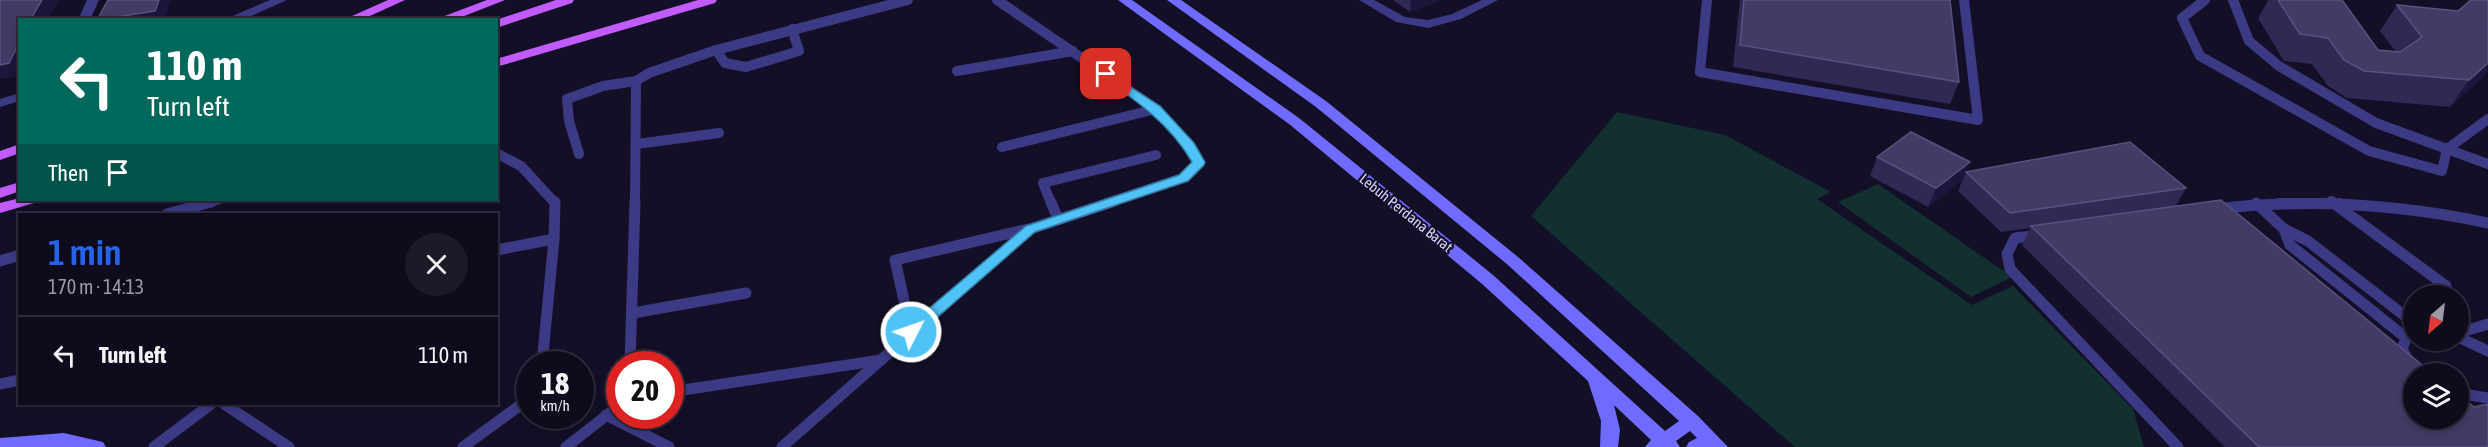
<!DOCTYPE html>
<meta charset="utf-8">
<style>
:root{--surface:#0e0b1c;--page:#1c1929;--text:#f1f3f6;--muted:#9b9ba3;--line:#2e2b3b;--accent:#2563eb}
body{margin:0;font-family:"Asap Condensed",sans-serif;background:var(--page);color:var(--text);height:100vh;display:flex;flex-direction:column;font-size:22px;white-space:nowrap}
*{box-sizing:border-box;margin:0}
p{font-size:20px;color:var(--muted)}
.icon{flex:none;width:33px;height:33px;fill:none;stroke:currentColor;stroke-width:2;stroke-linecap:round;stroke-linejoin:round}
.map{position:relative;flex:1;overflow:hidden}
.side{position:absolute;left:18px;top:213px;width:480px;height:192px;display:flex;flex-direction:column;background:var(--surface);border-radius:0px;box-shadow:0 3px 9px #0003,0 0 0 2px var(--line)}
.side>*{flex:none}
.top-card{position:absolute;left:18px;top:18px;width:480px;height:183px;border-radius:0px;box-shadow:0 3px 9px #0003,0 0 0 2px var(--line);background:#00695c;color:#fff;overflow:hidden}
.needle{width:39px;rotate:208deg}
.fabs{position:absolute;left:2403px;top:285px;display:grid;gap:12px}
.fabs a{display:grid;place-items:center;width:66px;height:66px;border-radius:50%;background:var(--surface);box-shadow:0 3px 9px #0003,0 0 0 2px var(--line);font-size:30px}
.speed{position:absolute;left:516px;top:351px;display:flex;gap:12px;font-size:30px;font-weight:700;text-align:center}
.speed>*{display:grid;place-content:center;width:78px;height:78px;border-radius:50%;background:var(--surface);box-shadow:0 3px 9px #0003,0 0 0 2px var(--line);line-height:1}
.speed small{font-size:15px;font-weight:400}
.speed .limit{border:9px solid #d22;background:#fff;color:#111}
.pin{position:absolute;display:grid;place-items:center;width:51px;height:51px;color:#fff;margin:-26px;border-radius:12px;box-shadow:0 3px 9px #0006}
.me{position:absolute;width:66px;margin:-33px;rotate:49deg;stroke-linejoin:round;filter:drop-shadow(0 0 4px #0008)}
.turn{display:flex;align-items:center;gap:21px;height:126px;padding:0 30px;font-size:27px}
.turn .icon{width:78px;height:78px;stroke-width:2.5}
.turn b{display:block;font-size:42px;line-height:51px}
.then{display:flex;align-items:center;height:57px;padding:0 30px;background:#0003;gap:12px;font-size:22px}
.round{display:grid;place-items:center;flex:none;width:63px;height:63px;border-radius:32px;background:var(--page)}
.head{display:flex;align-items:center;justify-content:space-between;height:102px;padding:0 30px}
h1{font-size:36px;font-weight:600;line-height:45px;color:var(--accent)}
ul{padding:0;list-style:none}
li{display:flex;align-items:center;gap:18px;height:78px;padding:0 30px;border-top:2px solid var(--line)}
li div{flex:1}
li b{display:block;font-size:22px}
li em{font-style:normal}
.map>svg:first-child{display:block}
.green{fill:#12302f}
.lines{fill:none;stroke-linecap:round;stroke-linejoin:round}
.lane-far1{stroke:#3d3a85;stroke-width:10}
.lane{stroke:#3d3a85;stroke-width:11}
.street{fill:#3d3a85;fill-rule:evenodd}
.secondary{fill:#6f6bff;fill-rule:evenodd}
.primary{fill:#c25bff;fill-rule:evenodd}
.wall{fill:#312854}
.shaded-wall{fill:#1d163a}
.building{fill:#433a66;stroke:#5a527e;stroke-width:1.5}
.route{fill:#4fc3f7;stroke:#337fa1;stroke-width:1.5}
.labels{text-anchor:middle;stroke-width:4.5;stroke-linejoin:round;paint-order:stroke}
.street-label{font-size:15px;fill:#d9d4ff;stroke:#130f26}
</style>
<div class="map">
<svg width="2488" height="447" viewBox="0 0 2488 447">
<rect width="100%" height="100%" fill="#130f26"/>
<g class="green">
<polygon points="1617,112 1725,135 1831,192 1817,199 1972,305 2013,286 2133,409 2144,447 1795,447 1531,216"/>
<polygon points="1878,184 2012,277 1971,297 1838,202"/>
</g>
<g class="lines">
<g class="lane-far1">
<polyline points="997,0 1156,109 1189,146 1199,163 1183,178 1107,203"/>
<polyline points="1707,0 1700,72 1978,120 1964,0"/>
<polyline points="2205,0 2182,18 2200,56 2369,151 2442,171 2447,149 2488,119"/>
<polyline points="2233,0 2249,41 2279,66 2376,123 2488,164"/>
<polyline points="716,50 725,63 746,67 799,51 792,29"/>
<polyline points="957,71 1073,51"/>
<polyline points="637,144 719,133"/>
<polyline points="1002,147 1156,109"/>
<polyline points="496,153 521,166 555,203"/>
<polyline points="579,154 569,121 567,99 603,86 636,81"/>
<polyline points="2331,201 2334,203"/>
<polyline points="206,203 217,200"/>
<polyline points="635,203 636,81 649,73 716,50 908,0"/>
<polyline points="1051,203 1043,183 1156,155"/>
<polyline points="2279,203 2340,203"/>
</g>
<g class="lane">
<polyline points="1051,202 1058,219"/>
<polyline points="2332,202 2446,286"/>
<polyline points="2256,203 2284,229 2308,241 2414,323"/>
<path d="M2216,209C2308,198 2397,204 2488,223"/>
<polyline points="167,214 211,202"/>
<polyline points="2284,229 2290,245 2405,337"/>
<polyline points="2040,235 2015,238 2007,254 2010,269 2178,447"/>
<polyline points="496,250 554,239"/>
<polyline points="0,261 20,255"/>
<polyline points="633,313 746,293"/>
<polyline points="911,332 895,260 1028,229"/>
<polyline points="2414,332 2407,337 2402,348 2407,359 2422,374"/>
<polyline points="2458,333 2488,324"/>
<polyline points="2458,337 2488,351"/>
<polyline points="542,364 554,239 555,202"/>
<polyline points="630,364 635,202"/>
<polyline points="0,384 20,380"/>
<polyline points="670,392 881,360"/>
<polyline points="2458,393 2488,398"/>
<polyline points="224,404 289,447"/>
<polyline points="606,415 669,447"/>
<polyline points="154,447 211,404"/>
<polyline points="463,447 530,398"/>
<polyline points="566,447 620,405"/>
<polyline points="782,447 1030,229 1112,202"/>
</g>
<g class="street">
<polygon points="87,0 99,0 90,20 78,20"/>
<polygon points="270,0 287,0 242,20 223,20"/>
<polygon points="1359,0 1374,0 1405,17 1428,20 1452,14 1482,0 1498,0 1461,19 1428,28 1396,22"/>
<polygon points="20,93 20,101 0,107 0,99"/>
</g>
<g class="secondary">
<polygon points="1118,0 1132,0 1299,118 1493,275 1665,431 1679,421 1508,265 1316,107 1167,0 1181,0 1326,101 1518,257 1698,416 1728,447 1686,447 1689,442 1697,438 1690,431 1676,441 1680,447 1645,447 1651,440 1614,405 1620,430 1618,447 1600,447 1601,421 1588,381 1481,283 1289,124"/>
<polygon points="64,433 103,442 106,447 0,447 0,438"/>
</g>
<g class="primary">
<polygon points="388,0 405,0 361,20 343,20"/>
<polygon points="487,0 505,0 454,20 434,20"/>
<polygon points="556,0 574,0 572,3 496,28 496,20"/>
<polygon points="698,0 717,0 715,3 496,67 496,59"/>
<polygon points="20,144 20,153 0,160 0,151"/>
<polygon points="20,182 20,191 0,198 0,188"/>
<polygon points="20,198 36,200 34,203 0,213 0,203"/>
</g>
</g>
<g class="wall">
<polygon points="1393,0 1441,0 1410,12"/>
<polygon points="1740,0 1950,0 1959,82 1950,104 1733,67"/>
<polygon points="2267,0 2342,0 2378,50 2396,52 2380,31 2397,5 2458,11 2488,0 2488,70 2483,77 2450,107 2347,98 2328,86 2312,64 2284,61 2258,18 2268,1"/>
<polygon points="1877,157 1961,181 1928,207 1870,176"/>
<polygon points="1966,172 2186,188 2176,206 2488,447 2225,447 2022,245 2030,228 2001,232 1958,191"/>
</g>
<g class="shaded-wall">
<polygon points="42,0 59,0 47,20 30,20"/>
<polygon points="159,0 171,0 164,20 101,20"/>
<polygon points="1411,0 1441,0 1410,12"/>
<polygon points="20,41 20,74 18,76 0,79 0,65"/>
<polygon points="2488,63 2488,70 2483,77 2450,107 2469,80"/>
<polygon points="1970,162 1961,181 1928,207 1936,188"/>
</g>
<g class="building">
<polygon points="0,0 42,0 30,20 20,20 20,41 9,63 0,65"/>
<polygon points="108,0 159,0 155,11 97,20"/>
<polygon points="1744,0 1950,0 1959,82 1740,45"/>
<polygon points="2278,0 2342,0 2378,50 2400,52 2422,37 2397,5 2458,11 2471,0 2488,0 2488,32 2487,32 2488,33 2488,63 2469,80 2364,71 2344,60 2328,38 2300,34"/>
<polygon points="1911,132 1970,162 1936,188 1877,157"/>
<polygon points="2130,142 2186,188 2010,213 1966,172"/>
<polygon points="2221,200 2433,374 2414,374 2414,418 2458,418 2458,394 2474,407 2488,404 2488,447 2259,447 2031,226"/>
</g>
<path class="route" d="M1106,71L1160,106L1194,143L1205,162L1204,165L1188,181L1035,232L917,335H906L904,332L906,328L1026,226L1179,175L1192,162C1170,124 1137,101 1102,77V72Z"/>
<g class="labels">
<g class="street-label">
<text transform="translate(1406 213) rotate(39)" y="5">Lebuh Perdana Barat</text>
</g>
</g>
</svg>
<div class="fabs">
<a><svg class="needle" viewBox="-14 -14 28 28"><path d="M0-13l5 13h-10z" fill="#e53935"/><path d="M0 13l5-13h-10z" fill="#9b9ba3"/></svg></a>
<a><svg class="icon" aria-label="layers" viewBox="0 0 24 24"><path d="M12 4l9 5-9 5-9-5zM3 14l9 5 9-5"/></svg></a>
</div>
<div class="speed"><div>18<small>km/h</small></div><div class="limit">20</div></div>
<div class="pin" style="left:1106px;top:74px;background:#d93025"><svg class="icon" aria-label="arrive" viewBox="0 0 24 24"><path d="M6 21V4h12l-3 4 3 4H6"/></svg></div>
<svg class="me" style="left:911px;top:332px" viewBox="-20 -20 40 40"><circle r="17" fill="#4fc3f7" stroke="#fff" stroke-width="3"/><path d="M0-11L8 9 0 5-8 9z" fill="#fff"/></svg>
<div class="top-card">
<div class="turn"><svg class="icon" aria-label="left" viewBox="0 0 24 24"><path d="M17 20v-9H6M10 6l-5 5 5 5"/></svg><div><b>110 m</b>Turn left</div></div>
<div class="then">Then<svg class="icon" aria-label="arrive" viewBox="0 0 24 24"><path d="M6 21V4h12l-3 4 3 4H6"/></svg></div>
</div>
<section class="side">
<div class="head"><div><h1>1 min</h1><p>170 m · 14:13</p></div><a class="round"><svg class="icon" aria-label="close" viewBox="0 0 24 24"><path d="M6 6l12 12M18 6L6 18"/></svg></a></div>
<ul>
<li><svg class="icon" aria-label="left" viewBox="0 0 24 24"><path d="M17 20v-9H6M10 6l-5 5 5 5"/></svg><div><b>Turn left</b></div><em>110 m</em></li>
</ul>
</section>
</div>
